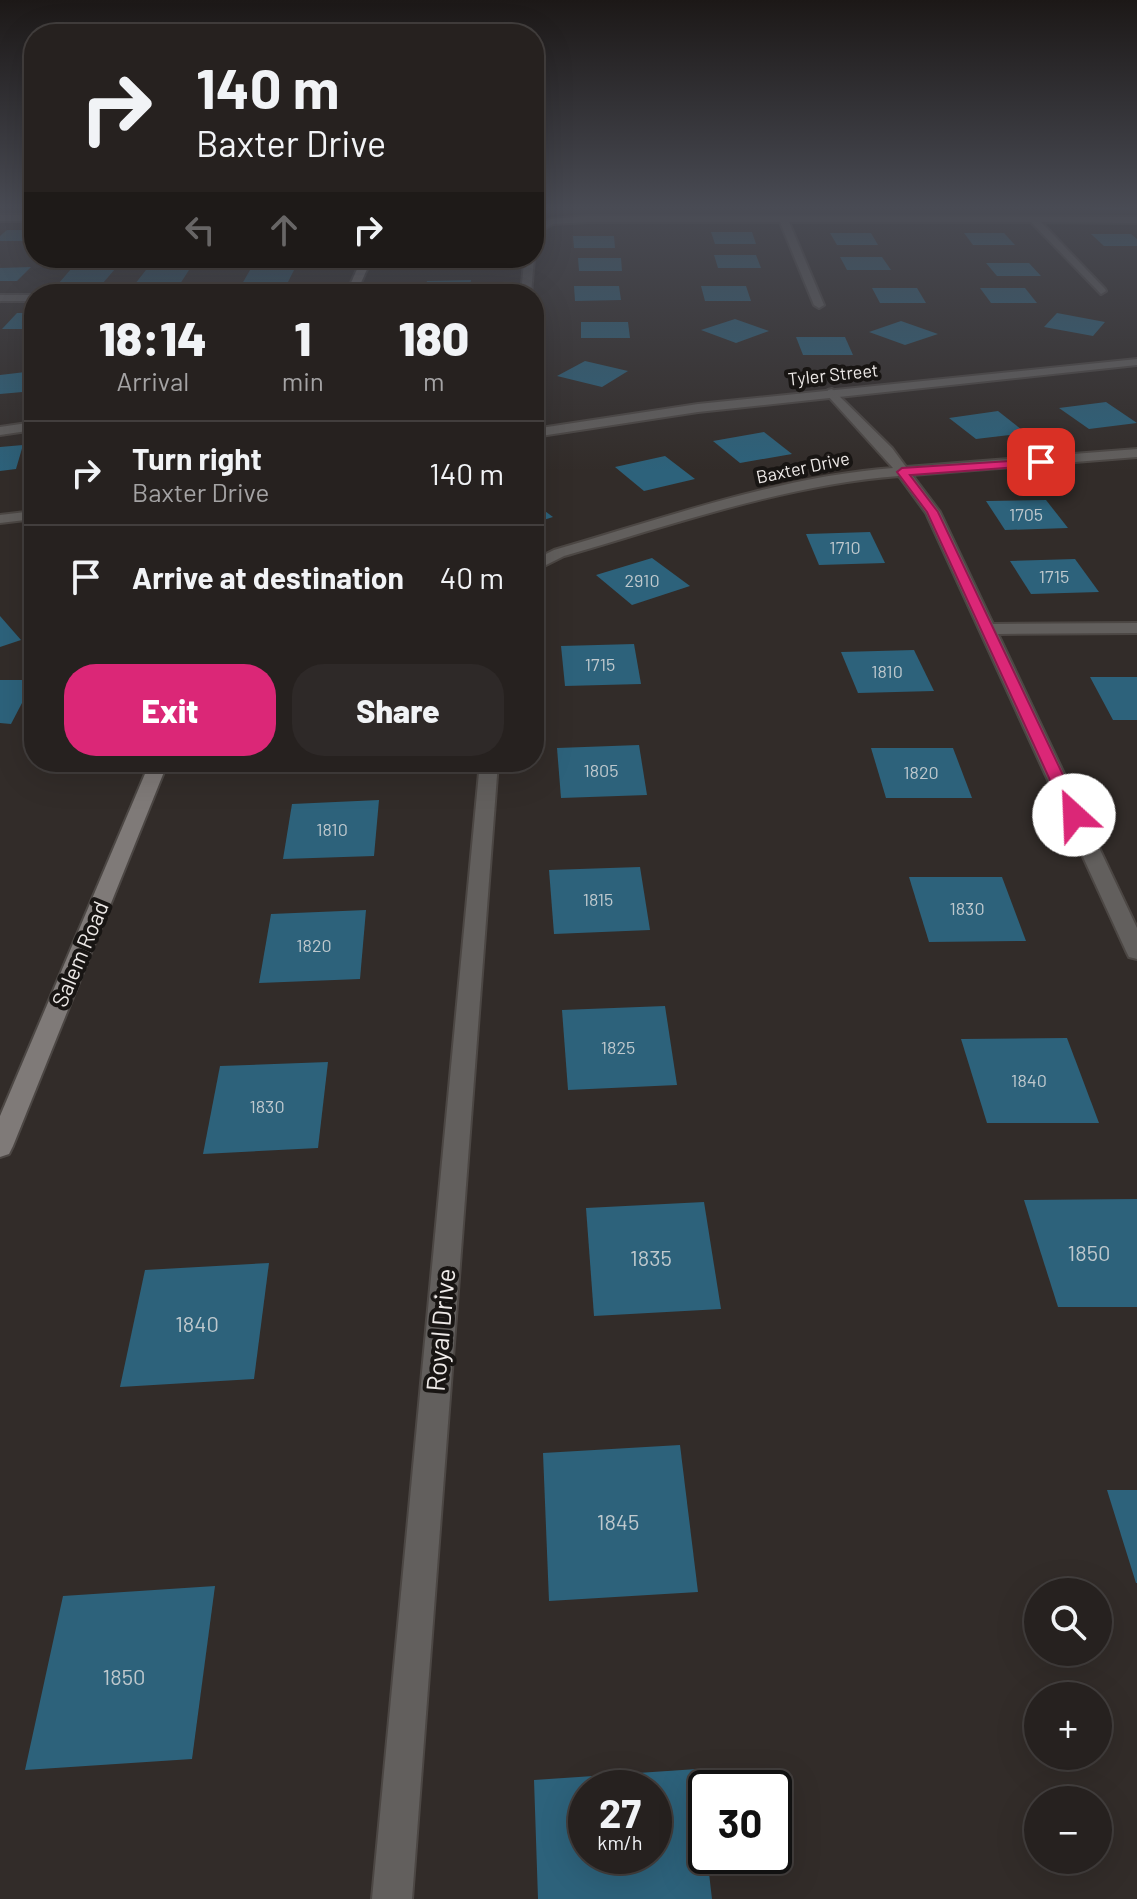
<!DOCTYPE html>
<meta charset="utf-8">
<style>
:root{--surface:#26211f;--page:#2e2928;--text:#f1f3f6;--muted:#a4a3a4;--line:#423e3d;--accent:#db2777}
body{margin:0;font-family:Barlow,sans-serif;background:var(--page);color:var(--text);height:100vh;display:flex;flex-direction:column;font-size:30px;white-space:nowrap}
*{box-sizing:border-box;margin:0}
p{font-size:26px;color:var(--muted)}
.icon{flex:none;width:44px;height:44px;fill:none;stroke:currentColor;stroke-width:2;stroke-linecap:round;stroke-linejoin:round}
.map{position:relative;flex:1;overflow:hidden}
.sheet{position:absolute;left:24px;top:284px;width:520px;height:488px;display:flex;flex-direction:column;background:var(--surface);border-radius:32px;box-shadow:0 8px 32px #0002,0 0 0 2px var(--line)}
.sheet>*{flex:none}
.hud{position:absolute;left:24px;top:24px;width:520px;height:244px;border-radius:32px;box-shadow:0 8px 32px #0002,0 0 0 2px var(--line);background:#26211f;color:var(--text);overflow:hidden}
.fabs{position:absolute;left:1024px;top:1578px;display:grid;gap:16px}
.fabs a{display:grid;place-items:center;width:88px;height:88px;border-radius:50%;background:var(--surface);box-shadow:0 8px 32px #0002,0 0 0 2px var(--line);font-size:40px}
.speed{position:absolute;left:568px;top:1770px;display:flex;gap:16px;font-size:40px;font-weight:700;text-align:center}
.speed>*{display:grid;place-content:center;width:104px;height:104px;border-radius:50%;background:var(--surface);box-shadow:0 8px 32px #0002,0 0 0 2px var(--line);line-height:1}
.speed small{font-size:20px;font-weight:400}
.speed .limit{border:4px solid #111;border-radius:12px;background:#fff;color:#111}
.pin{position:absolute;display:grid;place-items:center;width:68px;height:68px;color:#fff;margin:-34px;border-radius:16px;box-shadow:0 4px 12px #0006}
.me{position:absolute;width:88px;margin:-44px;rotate:335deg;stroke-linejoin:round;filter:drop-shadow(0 0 6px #0008)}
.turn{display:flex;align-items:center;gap:28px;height:168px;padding:0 40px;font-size:36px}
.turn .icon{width:104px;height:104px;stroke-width:2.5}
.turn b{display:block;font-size:56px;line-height:68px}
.lanes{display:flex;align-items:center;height:76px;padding:0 40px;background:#0003;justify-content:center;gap:40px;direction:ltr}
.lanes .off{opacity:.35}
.eta{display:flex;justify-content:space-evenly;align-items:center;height:136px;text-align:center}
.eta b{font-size:48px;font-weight:800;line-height:56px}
.cta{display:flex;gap:16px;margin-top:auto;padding:16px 40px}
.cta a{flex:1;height:92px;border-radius:32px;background:var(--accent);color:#fff;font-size:32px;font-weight:800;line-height:92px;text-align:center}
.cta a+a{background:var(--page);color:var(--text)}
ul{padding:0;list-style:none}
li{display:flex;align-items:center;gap:24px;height:104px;padding:0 40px;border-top:2px solid var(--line)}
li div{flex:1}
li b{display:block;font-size:30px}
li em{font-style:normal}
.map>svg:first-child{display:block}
.building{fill:#2d627b;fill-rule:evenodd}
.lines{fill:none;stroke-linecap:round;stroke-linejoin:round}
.minor-casing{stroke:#4c4744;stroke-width:4}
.tertiary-casing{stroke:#4c4744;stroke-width:4}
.secondary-casing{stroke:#4c4744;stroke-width:4}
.minor{fill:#625f5d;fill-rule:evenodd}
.tertiary{fill:#625f5d;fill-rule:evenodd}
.secondary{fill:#7f7a78;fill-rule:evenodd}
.route{fill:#db2777;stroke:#8e194d;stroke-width:2}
.labels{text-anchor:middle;stroke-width:8;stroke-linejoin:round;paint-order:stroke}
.far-street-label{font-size:18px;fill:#eeeae8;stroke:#181513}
.number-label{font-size:18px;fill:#bec8cd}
.street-label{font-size:22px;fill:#eeeae8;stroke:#181513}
.near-number-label{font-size:22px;fill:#bec8cd}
.near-street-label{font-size:26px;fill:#eeeae8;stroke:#181513}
</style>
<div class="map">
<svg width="1137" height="1899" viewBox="0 0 1137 1899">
<rect width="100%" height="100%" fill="#322c29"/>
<g class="building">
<polygon points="1088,205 1126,205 1131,210 1093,210"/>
<polygon points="7,230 34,230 34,241 0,241 0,236"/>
<polygon points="711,232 752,232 756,244 715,244"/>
<polygon points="830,233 871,233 878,245 837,245"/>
<polygon points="964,233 1004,233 1015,245 973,245"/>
<polygon points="1091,234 1131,234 1137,239 1137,246 1104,246"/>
<polygon points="573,236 614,236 615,248 574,248"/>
<polygon points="714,255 756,255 761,268 718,268"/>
<polygon points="840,257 882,257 891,270 847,270"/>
<polygon points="578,258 621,258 622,271 579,271"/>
<polygon points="986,263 1029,263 1041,276 997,276"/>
<polygon points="31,267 17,281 0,281 0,268"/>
<polygon points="71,269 115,269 103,283 59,283"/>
<polygon points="146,270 189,270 180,284 135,284"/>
<polygon points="250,270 294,270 287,284 242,284"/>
<polygon points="471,280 469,294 424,294 427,281"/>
<polygon points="574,286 619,286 621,300 575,301"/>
<polygon points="701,286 746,286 751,301 705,301"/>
<polygon points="872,288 917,288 926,303 880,303"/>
<polygon points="980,288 1025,288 1037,303 991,303"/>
<polygon points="17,313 34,313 34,329 2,329"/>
<polygon points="1057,313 1105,322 1093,336 1044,327"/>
<polygon points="735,319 769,331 736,343 701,330"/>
<polygon points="901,321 938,334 905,345 869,332"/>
<polygon points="581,322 628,322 630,338 581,338"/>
<polygon points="796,337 845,337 853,355 803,355"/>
<polygon points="585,361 628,371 602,387 557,376"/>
<polygon points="34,371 34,391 0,394 0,375"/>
<polygon points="1106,402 1137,423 1089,429 1059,408"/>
<polygon points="998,411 1026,433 976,439 949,418"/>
<polygon points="764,432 792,454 740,463 713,441"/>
<polygon points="23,445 16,469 0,471 0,447"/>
<polygon points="665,456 695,479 644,491 615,467"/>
<polygon points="1046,500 1068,528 1005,530 986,501"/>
<polygon points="534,503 553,517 534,523"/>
<polygon points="870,532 885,563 819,565 806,534"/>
<polygon points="652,558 690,586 632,605 596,575"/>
<polygon points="1075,559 1099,592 1031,594 1010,561"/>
<polygon points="0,616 21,640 0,647"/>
<polygon points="634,644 641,684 565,686 561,646"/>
<polygon points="914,650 934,691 858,693 841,652"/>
<polygon points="1090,677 1137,677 1137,720 1113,720"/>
<polygon points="0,680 34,680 11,724 0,723"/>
<polygon points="639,745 647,795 561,798 557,748"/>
<polygon points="871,748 953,748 972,798 886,798"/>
<polygon points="379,800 374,856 283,859 292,804"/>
<polygon points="640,867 650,930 554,934 549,870"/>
<polygon points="909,877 1002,877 1026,941 929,942"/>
<polygon points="366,910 360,979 259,983 271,914"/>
<polygon points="665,1006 677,1085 568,1090 562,1010"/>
<polygon points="1067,1038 1099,1123 987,1123 961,1039"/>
<polygon points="328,1062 318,1148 203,1154 220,1066"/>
<polygon points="1137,1199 1137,1307 1058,1307 1024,1200"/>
<polygon points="704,1202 721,1309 594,1316 586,1208"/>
<polygon points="269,1263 254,1379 120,1387 145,1270"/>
<polygon points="680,1445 698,1592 549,1601 543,1453"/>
<polygon points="1107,1490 1137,1490 1137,1583 1136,1583"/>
<polygon points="215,1586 192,1759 25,1770 63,1596"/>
<path d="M697,1769L712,1899H538L534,1780ZM586,1788H654V1856H586Z"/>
</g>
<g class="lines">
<defs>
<g id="minor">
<rect x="0" y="215" width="34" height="6"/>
<polygon points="587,216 1137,217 1137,223 1041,222 1105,289 1106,291 1101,294 1031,222 789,222 824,305 819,308 814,305 780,222 587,222 553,224 534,234 534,227 551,219"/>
<polygon points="363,258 534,258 531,294 521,294 524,263 366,263"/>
<rect x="0" y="295" width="34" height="6"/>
<path d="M832,389L892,448L906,467L1137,449V457L912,475L940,512L993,624L1137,623V633L998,634L1137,928V959L1129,957L1126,951L926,513L899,476C784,485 675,524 564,556L534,571V560L554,550C665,518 777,477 893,468L828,396V390Z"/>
<polygon points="34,422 34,430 0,435 0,427"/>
<polygon points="480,762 498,762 412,1899 372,1899"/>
</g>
<g id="tertiary">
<polygon points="1137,359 1137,365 698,412 534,437 534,429 698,404"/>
<polygon points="34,511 34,519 0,523 0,515"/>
</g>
<g id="secondary">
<polygon points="362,258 372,258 356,294 346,294"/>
<polygon points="150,762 168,762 13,1146 9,1154 0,1157 0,1116"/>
</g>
</defs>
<use href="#minor" class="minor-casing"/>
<use href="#tertiary" class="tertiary-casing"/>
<use href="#secondary" class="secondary-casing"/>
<use href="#minor" class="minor"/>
<use href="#tertiary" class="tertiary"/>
<use href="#secondary" class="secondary"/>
</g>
<linearGradient id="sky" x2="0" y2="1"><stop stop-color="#1c1817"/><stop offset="0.44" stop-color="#494b54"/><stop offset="1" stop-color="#494b54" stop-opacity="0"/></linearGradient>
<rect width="1137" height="471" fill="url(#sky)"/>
<polygon class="route" points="1041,459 1046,462 1045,465 910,475 938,512 1082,815 1074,820 1066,815 927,512 897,472 902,468"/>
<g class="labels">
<g class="far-street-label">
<text transform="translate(833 375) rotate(-6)" y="6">Tyler Street</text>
<text transform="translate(803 468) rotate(-12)" y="6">Baxter Drive</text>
</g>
<g class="number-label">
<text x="1026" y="521">1705</text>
<text x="845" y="554">1710</text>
<text x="1054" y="583">1715</text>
<text x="642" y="587">2910</text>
<text x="600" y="671">1715</text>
<text x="887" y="678">1810</text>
<text x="601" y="777">1805</text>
<text x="921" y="779">1820</text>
<text x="332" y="836">1810</text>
<text x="598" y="906">1815</text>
<text x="967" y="915">1830</text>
<text x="314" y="952">1820</text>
<text x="618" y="1054">1825</text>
<text x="1029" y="1087">1840</text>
<text x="267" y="1113">1830</text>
</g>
<g class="street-label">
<text transform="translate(80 954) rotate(-67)" y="8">Salem Road</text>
</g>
<g class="near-number-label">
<text x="1089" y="1261">1850</text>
<text x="651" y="1266">1835</text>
<text x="197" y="1332">1840</text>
<text x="618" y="1530">1845</text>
<text x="124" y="1685">1850</text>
</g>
<g class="near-street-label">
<text transform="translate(441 1330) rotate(-85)" y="9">Royal Drive</text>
</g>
</g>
</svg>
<div class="fabs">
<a><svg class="icon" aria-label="search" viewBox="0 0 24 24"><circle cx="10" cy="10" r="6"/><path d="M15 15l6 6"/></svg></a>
<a>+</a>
<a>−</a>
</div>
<div class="speed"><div>27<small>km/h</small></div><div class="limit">30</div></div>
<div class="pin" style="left:1041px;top:462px;background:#d93025"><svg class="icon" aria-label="arrive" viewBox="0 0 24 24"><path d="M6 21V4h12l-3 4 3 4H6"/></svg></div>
<svg class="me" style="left:1074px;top:815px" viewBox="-20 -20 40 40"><circle r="19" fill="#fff"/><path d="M0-13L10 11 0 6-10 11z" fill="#db2777"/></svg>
<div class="hud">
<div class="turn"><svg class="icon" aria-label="right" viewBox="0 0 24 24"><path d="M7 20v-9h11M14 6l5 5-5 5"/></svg><div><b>140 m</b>Baxter Drive</div></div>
<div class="lanes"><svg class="icon off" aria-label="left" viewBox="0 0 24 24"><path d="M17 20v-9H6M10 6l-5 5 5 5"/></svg><svg class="icon off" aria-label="ahead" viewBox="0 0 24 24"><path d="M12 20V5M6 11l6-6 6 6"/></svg><svg class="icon" aria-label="right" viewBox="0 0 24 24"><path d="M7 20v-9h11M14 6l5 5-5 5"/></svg></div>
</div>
<section class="sheet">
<div class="eta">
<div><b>18:14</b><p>Arrival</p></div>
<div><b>1</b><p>min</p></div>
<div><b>180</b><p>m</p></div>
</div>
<ul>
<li><svg class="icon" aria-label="right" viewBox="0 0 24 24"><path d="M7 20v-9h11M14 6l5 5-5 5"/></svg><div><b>Turn right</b><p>Baxter Drive</p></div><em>140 m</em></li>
<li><svg class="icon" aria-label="arrive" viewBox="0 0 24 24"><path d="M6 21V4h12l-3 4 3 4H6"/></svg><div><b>Arrive at destination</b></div><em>40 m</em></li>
</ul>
<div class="cta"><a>Exit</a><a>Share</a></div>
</section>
</div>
